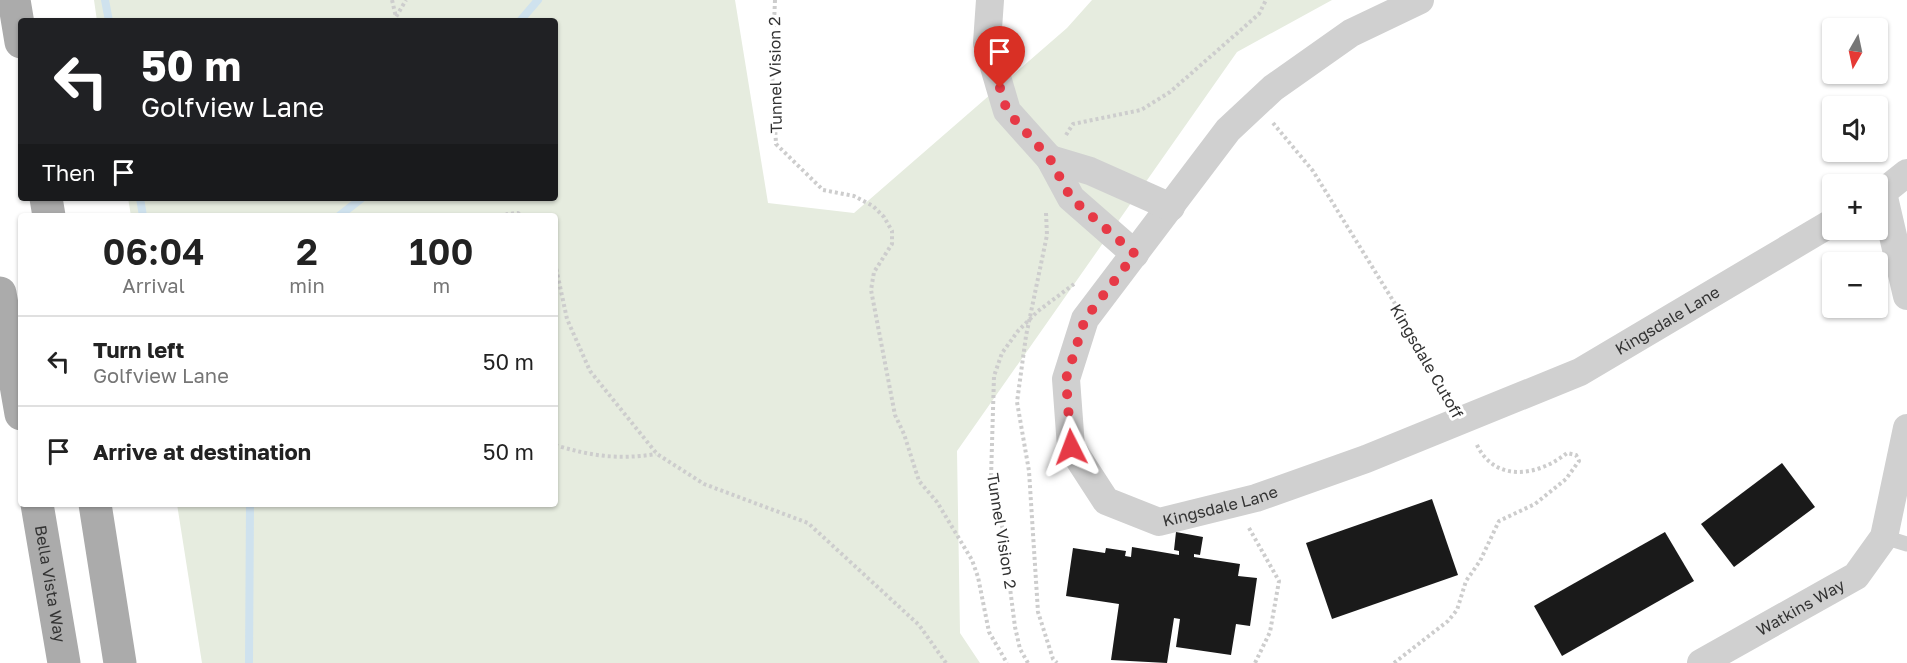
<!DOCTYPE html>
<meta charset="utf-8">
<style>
:root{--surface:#fff;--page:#f6f6f6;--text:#222;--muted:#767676;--line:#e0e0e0}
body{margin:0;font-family:"Golos Text",sans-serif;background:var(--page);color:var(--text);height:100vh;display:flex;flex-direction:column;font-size:22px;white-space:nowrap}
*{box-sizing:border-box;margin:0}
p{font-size:20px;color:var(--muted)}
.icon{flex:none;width:33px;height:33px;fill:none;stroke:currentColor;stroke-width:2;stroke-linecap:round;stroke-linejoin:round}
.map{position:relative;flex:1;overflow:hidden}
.details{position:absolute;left:18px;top:213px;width:540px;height:294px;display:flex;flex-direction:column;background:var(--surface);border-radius:6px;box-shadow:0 2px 4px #0004}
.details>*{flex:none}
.banner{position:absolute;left:18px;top:18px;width:540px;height:183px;border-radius:6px;box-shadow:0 2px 4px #0004;background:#202124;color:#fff;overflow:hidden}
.needle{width:39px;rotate:189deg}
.tools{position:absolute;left:1822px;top:18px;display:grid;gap:12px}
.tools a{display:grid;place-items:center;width:66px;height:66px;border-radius:6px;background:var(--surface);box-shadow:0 2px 4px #0004;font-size:30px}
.pin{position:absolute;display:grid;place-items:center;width:51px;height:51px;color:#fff;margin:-62px -26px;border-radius:50% 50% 50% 0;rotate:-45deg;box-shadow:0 0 6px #0007}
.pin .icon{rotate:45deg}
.me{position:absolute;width:66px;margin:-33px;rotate:357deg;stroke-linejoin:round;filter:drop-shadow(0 0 4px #0008)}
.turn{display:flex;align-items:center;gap:21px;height:126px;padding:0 24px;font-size:27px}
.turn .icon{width:78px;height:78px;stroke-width:2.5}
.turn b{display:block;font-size:42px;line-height:51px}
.then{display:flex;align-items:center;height:57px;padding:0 24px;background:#0003;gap:12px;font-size:22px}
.eta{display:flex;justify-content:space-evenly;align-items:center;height:102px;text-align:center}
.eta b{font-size:36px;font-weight:600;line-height:42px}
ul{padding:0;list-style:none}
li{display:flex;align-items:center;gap:18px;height:90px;padding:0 24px;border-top:2px solid var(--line)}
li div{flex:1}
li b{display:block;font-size:22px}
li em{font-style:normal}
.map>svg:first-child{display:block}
.green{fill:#e6ecdf}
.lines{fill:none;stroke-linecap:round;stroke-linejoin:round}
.stream{stroke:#cfe2ee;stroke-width:8}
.building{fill:#1a1a1a}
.path{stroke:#cdcdcd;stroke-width:4;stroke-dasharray:3 3;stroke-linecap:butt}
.service{stroke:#d0d0d0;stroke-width:15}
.minor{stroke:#d0d0d0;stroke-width:28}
.primary{stroke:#ababab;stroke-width:33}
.route{stroke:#e63946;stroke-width:10;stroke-dasharray:0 18}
.labels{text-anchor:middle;stroke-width:6;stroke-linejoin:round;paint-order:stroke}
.street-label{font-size:16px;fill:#333;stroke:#fff}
</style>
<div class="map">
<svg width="1907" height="663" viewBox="0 0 1907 663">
<rect width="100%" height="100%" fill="#fff"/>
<polygon class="green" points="94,0 735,0 768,203 854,213 1067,28 1092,0 1332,0 1237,52 957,451 960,633 980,663 202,663 177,504 555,504 555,216 131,216 128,198 555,198 555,21 97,21"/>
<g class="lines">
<g class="stream">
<polyline points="105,0 109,21"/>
<polyline points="520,21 538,0"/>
<polyline points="140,198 143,216"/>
<polyline points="339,216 362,198"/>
<polyline points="249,663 250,504"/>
</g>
</g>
<g class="building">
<polygon points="1782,463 1815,507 1734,567 1701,524"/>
<polygon points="1432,499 1458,575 1332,619 1306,543"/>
<polygon points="1176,532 1203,537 1200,555 1194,554 1194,557 1240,564 1238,576 1257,578 1250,626 1236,624 1231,655 1176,647 1180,619 1174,618 1167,663 1111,660 1119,604 1066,596 1073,548 1105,553 1106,548 1126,551 1125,556 1131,557 1132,547 1179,555 1179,551 1174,550"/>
<polygon points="1665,532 1694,581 1562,656 1534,606"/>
</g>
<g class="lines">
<g class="path">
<polyline points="392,0 396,17 406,0"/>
<polyline points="775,0 772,71 776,144 823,190 854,196 873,206 884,217 892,231 892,244 874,272 871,290 895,415 904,434 919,481 937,502 972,560 978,577 989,632 1007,663"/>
<polyline points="1273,123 1313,171 1426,354 1448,397"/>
<polyline points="1066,135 1073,124 1141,110 1170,92 1259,14 1266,0"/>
<polyline points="1046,213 1047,235 1026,336 1017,402 1029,471 1038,612 1053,659 1057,663"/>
<polyline points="507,216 507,214 518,213 521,216"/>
<polyline points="555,263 567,319 590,371 657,454 704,484 808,523 919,625 946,663"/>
<path d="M555,445C591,456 618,460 656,454"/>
<polyline points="1249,528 1279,581 1270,632 1255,663"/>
<polyline points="1028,663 1020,649 1015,627 999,502 991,478 994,376 1002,353 1018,331 1038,311 1074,284"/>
<path d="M1394,663L1448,621L1457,610L1466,581L1480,561L1499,521L1535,504L1566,479L1579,461L1576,455L1567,453C1537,477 1494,483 1476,443"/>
</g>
<polyline class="service" points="1884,537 1907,544"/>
<g class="minor">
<polyline points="990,0 987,43 1007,111 1050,159 1071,198 1135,254"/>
<path id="s1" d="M1420,0L1351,33L1273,88L1228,130L1085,319L1066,379L1071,447L1106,501L1159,522L1256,498L1366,459L1580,372L1833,222"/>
<polyline points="1050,159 1090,171 1171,207"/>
<polyline points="1883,193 1907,296"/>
<polyline points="1878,196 1907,173"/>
<path id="s2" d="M1701,663L1856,576L1884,537L1907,428"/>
</g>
<g class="primary">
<polyline points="14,0 21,42"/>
<polyline points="46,198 49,216"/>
<polyline points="0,293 21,414"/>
<path id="s3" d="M37,504L64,663"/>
<polyline points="95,504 120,663"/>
</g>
</g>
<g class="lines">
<polyline class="route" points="1000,88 1007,111 1050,159 1071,198 1135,254 1085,319 1066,379 1071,447"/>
</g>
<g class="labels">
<g class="street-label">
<text transform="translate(775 75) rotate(-91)" y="6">Tunnel Vision 2</text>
<text dy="6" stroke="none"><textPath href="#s1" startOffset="1272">Kingsdale Lane</textPath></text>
<text transform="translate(1427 361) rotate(60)" y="6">Kingsdale Cutoff</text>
<text dy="6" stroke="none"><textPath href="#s1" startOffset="786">Kingsdale Lane</textPath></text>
<text transform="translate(1002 531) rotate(81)" y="6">Tunnel Vision 2</text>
<text dy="6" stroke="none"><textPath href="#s3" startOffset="81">Bella Vista Way</textPath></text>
<text dy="6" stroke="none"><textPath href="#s2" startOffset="114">Watkins Way</textPath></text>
</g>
</g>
</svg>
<div class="tools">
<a><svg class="needle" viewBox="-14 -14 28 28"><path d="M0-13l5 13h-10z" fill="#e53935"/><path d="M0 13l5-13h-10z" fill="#767676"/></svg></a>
<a><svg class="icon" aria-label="sound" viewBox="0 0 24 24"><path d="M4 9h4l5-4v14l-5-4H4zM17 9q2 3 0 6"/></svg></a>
<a>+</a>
<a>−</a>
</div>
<div class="pin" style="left:1000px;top:88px;background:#d93025"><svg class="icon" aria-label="arrive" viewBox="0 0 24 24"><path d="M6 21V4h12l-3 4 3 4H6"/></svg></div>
<svg class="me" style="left:1071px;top:447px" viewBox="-20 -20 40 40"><path d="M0-17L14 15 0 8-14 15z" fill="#e63946" stroke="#fff" stroke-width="4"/></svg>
<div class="banner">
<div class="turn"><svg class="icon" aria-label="left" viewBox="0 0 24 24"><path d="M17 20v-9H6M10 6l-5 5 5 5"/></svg><div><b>50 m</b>Golfview Lane</div></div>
<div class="then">Then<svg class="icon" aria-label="arrive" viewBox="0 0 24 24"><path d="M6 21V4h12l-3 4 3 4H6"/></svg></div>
</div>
<section class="details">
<div class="eta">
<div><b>06:04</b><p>Arrival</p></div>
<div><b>2</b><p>min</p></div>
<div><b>100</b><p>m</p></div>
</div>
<ul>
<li><svg class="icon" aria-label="left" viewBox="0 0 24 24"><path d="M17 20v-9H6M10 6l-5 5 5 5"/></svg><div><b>Turn left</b><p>Golfview Lane</p></div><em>50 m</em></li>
<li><svg class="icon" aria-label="arrive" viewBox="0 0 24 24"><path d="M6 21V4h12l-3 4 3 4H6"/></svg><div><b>Arrive at destination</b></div><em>50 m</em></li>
</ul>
</section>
</div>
